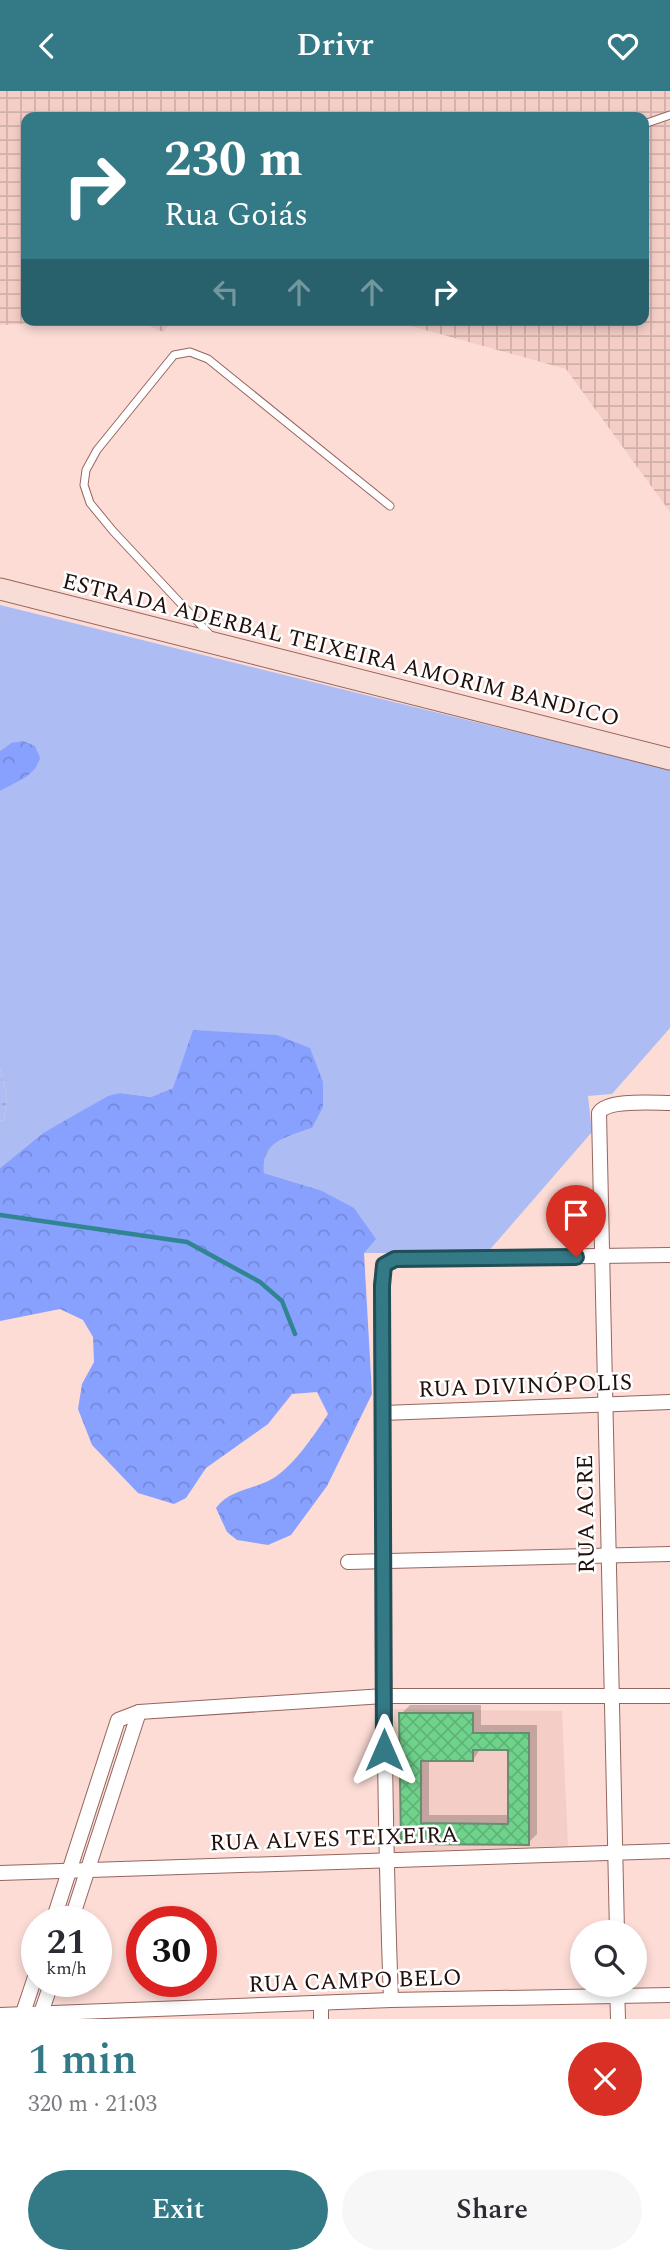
<!DOCTYPE html>
<meta charset="utf-8">
<style>
:root{--surface:#fff;--page:#f7f7f7;--text:#2b2b33;--muted:#7c7c81;--accent:#337986}
body{margin:0;font-family:Spectral,serif;background:var(--page);color:var(--text);height:100vh;display:flex;flex-direction:column;font-size:26px;white-space:nowrap}
*{box-sizing:border-box;margin:0}
p{font-size:23px;color:var(--muted)}
.icon{flex:none;width:38px;height:38px;fill:none;stroke:currentColor;stroke-width:2;stroke-linecap:round;stroke-linejoin:round}
.map{position:relative;height:1928px;overflow:hidden}
.side{display:flex;flex-direction:column;background:var(--surface);flex:1}
.side>*{flex:none}
.top-card{position:absolute;left:21px;top:21px;width:628px;height:214px;border-radius:14px;box-shadow:0 4px 10px #0003;background:#337986;color:#fff;overflow:hidden}
.fabs{position:absolute;left:570px;top:1829px;display:grid;gap:14px}
.fabs a{display:grid;place-items:center;width:77px;height:77px;border-radius:50%;background:var(--surface);box-shadow:0 4px 10px #0003;font-size:35px}
.speed{position:absolute;left:21px;top:1815px;display:flex;gap:14px;font-size:35px;font-weight:700;text-align:center}
.speed>*{display:grid;place-content:center;width:91px;height:91px;border-radius:50%;background:var(--surface);box-shadow:0 4px 10px #0003;line-height:1}
.speed small{font-size:18px;font-weight:400}
.speed .limit{border:10px solid #d22;background:#fff;color:#111}
.pin{position:absolute;display:grid;place-items:center;width:60px;height:60px;color:#fff;margin:-72px -30px;border-radius:50% 50% 50% 0;rotate:-45deg;box-shadow:0 0 7px #0007}
.pin .icon{rotate:45deg}
.me{position:absolute;width:77px;margin:-38px;rotate:0deg;stroke-linejoin:round;filter:drop-shadow(0 0 5px #0008)}
.turn{display:flex;align-items:center;gap:24px;height:147px;padding:0 28px;font-size:32px}
.turn .icon{width:91px;height:91px;stroke-width:2.5}
.turn b{display:block;font-size:49px;line-height:60px}
.lanes{display:flex;align-items:center;height:66px;padding:0 28px;background:#0003;justify-content:center;gap:35px;direction:ltr}
.lanes .off{opacity:.35}
.round{display:grid;place-items:center;flex:none;width:74px;height:74px;border-radius:37px;background:var(--page)}
.summary{display:flex;align-items:center;justify-content:space-between;height:119px;padding:0 28px}
h1{font-size:42px;font-weight:600;line-height:52px;color:var(--accent)}
.button{display:flex;gap:14px;margin-top:auto;padding:14px 28px}
.button a{flex:1;height:80px;border-radius:42px;background:var(--accent);color:#fff;font-size:28px;font-weight:600;line-height:80px;text-align:center}
.button a+a{background:var(--page);color:var(--text)}
header{display:flex;justify-content:space-between;align-items:center;height:91px;padding:0 28px;background:var(--accent);color:#fff;font-size:32px;font-weight:600}
.map>svg:first-child{display:block}
.built{fill:#f4cec6;fill-rule:evenodd}
.industrial{fill:url(#industrial-grid)}
.grass{fill:#adbdf3}
.forest{fill:url(#forest-crowns)}
.wetland{fill:url(#wetland-marsh)}
.shadow{fill:#0003;fill-rule:evenodd}
.lines{fill:none;stroke-linecap:round;stroke-linejoin:round}
.stream{stroke:#318593;stroke-width:4.5}
.building{fill:url(#building-cross-hatch);stroke:#678e70;stroke-width:2;fill-rule:evenodd}
.service-casing{stroke:#95665d;stroke-width:9}
.minor-casing{stroke:#95665d;stroke-width:16}
.secondary-casing{stroke:#95665d;stroke-width:23}
.service{stroke:#fff;stroke-width:7}
.minor{stroke:#fff;stroke-width:14}
.secondary{stroke:#f8dcd6;stroke-width:21}
.route-casing{stroke:#214f57;stroke-width:18}
.route{stroke:#337986;stroke-width:12}
.labels{text-anchor:middle;stroke-width:5;stroke-linejoin:round;paint-order:stroke}
.street-label{font-size:23px;fill:#210f0c;stroke:#fff}
</style>
<header><svg class="icon" aria-label="back" viewBox="0 0 24 24"><path d="M15 5l-7 7 7 7"/></svg>Drivr<svg class="icon" aria-label="heart" viewBox="0 0 24 24"><path d="M12 20l-8-8c-3-5 5-10 8-4 3-6 11-1 8 4z"/></svg></header>
<div class="map">
<svg width="670" height="1928" viewBox="0 0 670 1928">
<defs>
<pattern id="industrial-grid" width="8" height="8" patternUnits="userSpaceOnUse" patternTransform="scale(1.75)"><rect width="8" height="8" fill="#f4cec6"/><path d="M0 4h8M4 0v8" fill="none" stroke="#d1b0a9"/></pattern>
<pattern id="forest-crowns" width="20" height="18" patternUnits="userSpaceOnUse" patternTransform="scale(1.75)"><rect width="20" height="18" fill="#88a1ff"/><path d="M2 6a3 3 0 1 1 6 0M12 15a3 3 0 1 1 6 0" fill="none" stroke="#7589d9"/></pattern>
<pattern id="wetland-marsh" width="20" height="14" patternUnits="userSpaceOnUse" patternTransform="scale(1.75)"><rect width="20" height="14" fill="#adbdf3"/><path d="M1 5h8M5 5V1M11 12h8M15 12V8" fill="none" stroke="#95a1cf"/></pattern>
<pattern id="building-cross-hatch" width="8" height="8" patternUnits="userSpaceOnUse" patternTransform="scale(1.75)"><rect width="8" height="8" fill="#6fd38c"/><path d="M0 0l8 8M0 8l8-8" fill="none" stroke="#60b478"/></pattern>
</defs>
<rect width="100%" height="100%" fill="#fddcd6"/>
<path class="built" d="M394,1618L562,1620L568,1755L394,1761ZM473,1622V1670H400ZM529,1642V1754L401,1753V1685H421V1732L508,1733V1659H494Z"/>
<g class="industrial">
<polygon points="0,0 670,0 670,421 566,278 390,229 644,229 644,26 26,26 26,229 55,229 50,232 0,234"/>
<polygon points="136,229 173,229 163,241"/>
</g>
<path class="grass" d="M0,514L670,679V937L612,1003L588,1005L592,1041L487,1162H364L320,1099L264,1082C261,1050 287,1046 312,1037L173,997L151,1006L120,1002L43,1042L0,1077V1030L4,1029L7,1005L0,978V700L35,678L11,652L0,660Z"/>
<g class="forest">
<polygon points="23,650 35,655 40,667 35,678 26,686 0,700 0,660 11,652"/>
<path d="M193,939L277,944L310,957L323,991V1016L312,1037C287,1046 261,1050 264,1082L320,1099L354,1117L376,1148L364,1162L372,1303L327,1395L291,1444L268,1454L237,1449L227,1441L216,1417C229,1399 251,1399 270,1389C292,1378 315,1343 328,1323L317,1301L292,1303L268,1333L206,1377L186,1407L174,1413L138,1402L92,1354L78,1318L82,1293L94,1271L93,1246L83,1229L60,1218L0,1230V1077L43,1042L108,1005L120,1002L151,1006L173,997Z"/>
</g>
<polygon class="wetland" points="0,978 7,1005 4,1029 0,1030"/>
<path class="shadow" d="M410,1614H481V1634H537V1743L528,1752L403,1751L401,1623ZM481,1657H510V1724H429V1669H473Z"/>
<g class="lines">
<polyline class="stream" points="0,1124 187,1151 260,1191 282,1210 295,1243"/>
</g>
<path class="building" d="M399,1622H473V1642H529V1754L401,1753ZM473,1659H508V1733L421,1732V1670H473Z"/>
<g class="lines">
<defs>
<g id="service">
<polyline points="644,33 670,24"/>
<polyline points="212,546 113,440 90,412 84,394 86,379 97,359 174,264 190,261 208,268 390,415"/>
</g>
<g id="minor">
<polyline points="383,1322 670,1311"/>
<polyline points="348,1471 670,1463"/>
<polyline points="0,1782 670,1760"/>
<polyline points="53,1830 118,1629 139,1621 384,1605 670,1605"/>
<polyline points="71,1830 139,1621"/>
<path d="M617,1841L599,1022C607,1008 654,1012 670,1012"/>
<polyline points="617,1894 618,1928"/>
<path d="M391,1909C382,1671 384,1433 381,1195L384,1174L395,1168L670,1164"/>
<polyline points="321,1912 321,1928"/>
<polyline points="0,1924 391,1909 670,1904"/>
<polyline points="21,1928 37,1880"/>
<polyline points="39,1928 52,1890"/>
</g>
<polyline id="secondary" points="0,498 670,668"/>
</defs>
<use href="#service" class="service-casing"/>
<use href="#minor" class="minor-casing"/>
<use href="#secondary" class="secondary-casing"/>
<use href="#service" class="service"/>
<use href="#minor" class="minor"/>
<use href="#secondary" class="secondary"/>
</g>
<g class="lines">
<defs>
<polyline id="route" points="384,1659 382,1195 384,1174 395,1168 576,1166"/>
</defs>
<use href="#route" class="route-casing"/>
<use href="#route" class="route"/>
</g>
<g class="labels">
<g class="street-label">
<text transform="translate(341 558) rotate(14)" y="8">ESTRADA ADERBAL TEIXEIRA AMORIM BANDICO</text>
<text transform="translate(525 1294) rotate(-2)" y="8">RUA DIVINÓPOLIS</text>
<text transform="translate(585 1423) rotate(-91)" y="8">RUA ACRE</text>
<text transform="translate(334 1747) rotate(-2)" y="8">RUA ALVES TEIXEIRA</text>
<text transform="translate(355 1889) rotate(-2)" y="8">RUA CAMPO BELO</text>
</g>
</g>
</svg>
<div class="fabs">
<a><svg class="icon" aria-label="search" viewBox="0 0 24 24"><circle cx="10" cy="10" r="6"/><path d="M15 15l6 6"/></svg></a>
</div>
<div class="speed"><div>21<small>km/h</small></div><div class="limit">30</div></div>
<div class="pin" style="left:576px;top:1166px;background:#d93025"><svg class="icon" aria-label="arrive" viewBox="0 0 24 24"><path d="M6 21V4h12l-3 4 3 4H6"/></svg></div>
<svg class="me" style="left:384px;top:1659px" viewBox="-20 -20 40 40"><path d="M0-17L14 15 0 8-14 15z" fill="#337986" stroke="#fff" stroke-width="4"/></svg>
<div class="top-card">
<div class="turn"><svg class="icon" aria-label="right" viewBox="0 0 24 24"><path d="M7 20v-9h11M14 6l5 5-5 5"/></svg><div><b>230 m</b>Rua Goiás</div></div>
<div class="lanes"><svg class="icon off" aria-label="left" viewBox="0 0 24 24"><path d="M17 20v-9H6M10 6l-5 5 5 5"/></svg><svg class="icon off" aria-label="ahead" viewBox="0 0 24 24"><path d="M12 20V5M6 11l6-6 6 6"/></svg><svg class="icon off" aria-label="ahead" viewBox="0 0 24 24"><path d="M12 20V5M6 11l6-6 6 6"/></svg><svg class="icon" aria-label="right" viewBox="0 0 24 24"><path d="M7 20v-9h11M14 6l5 5-5 5"/></svg></div>
</div>
</div>
<section class="side">
<div class="summary"><div><h1>1 min</h1><p>320 m · 21:03</p></div><a class="round" style="background:#d93025;color:#fff"><svg class="icon" aria-label="close" viewBox="0 0 24 24"><path d="M6 6l12 12M18 6L6 18"/></svg></a></div>
<div class="button"><a>Exit</a><a>Share</a></div>
</section>
